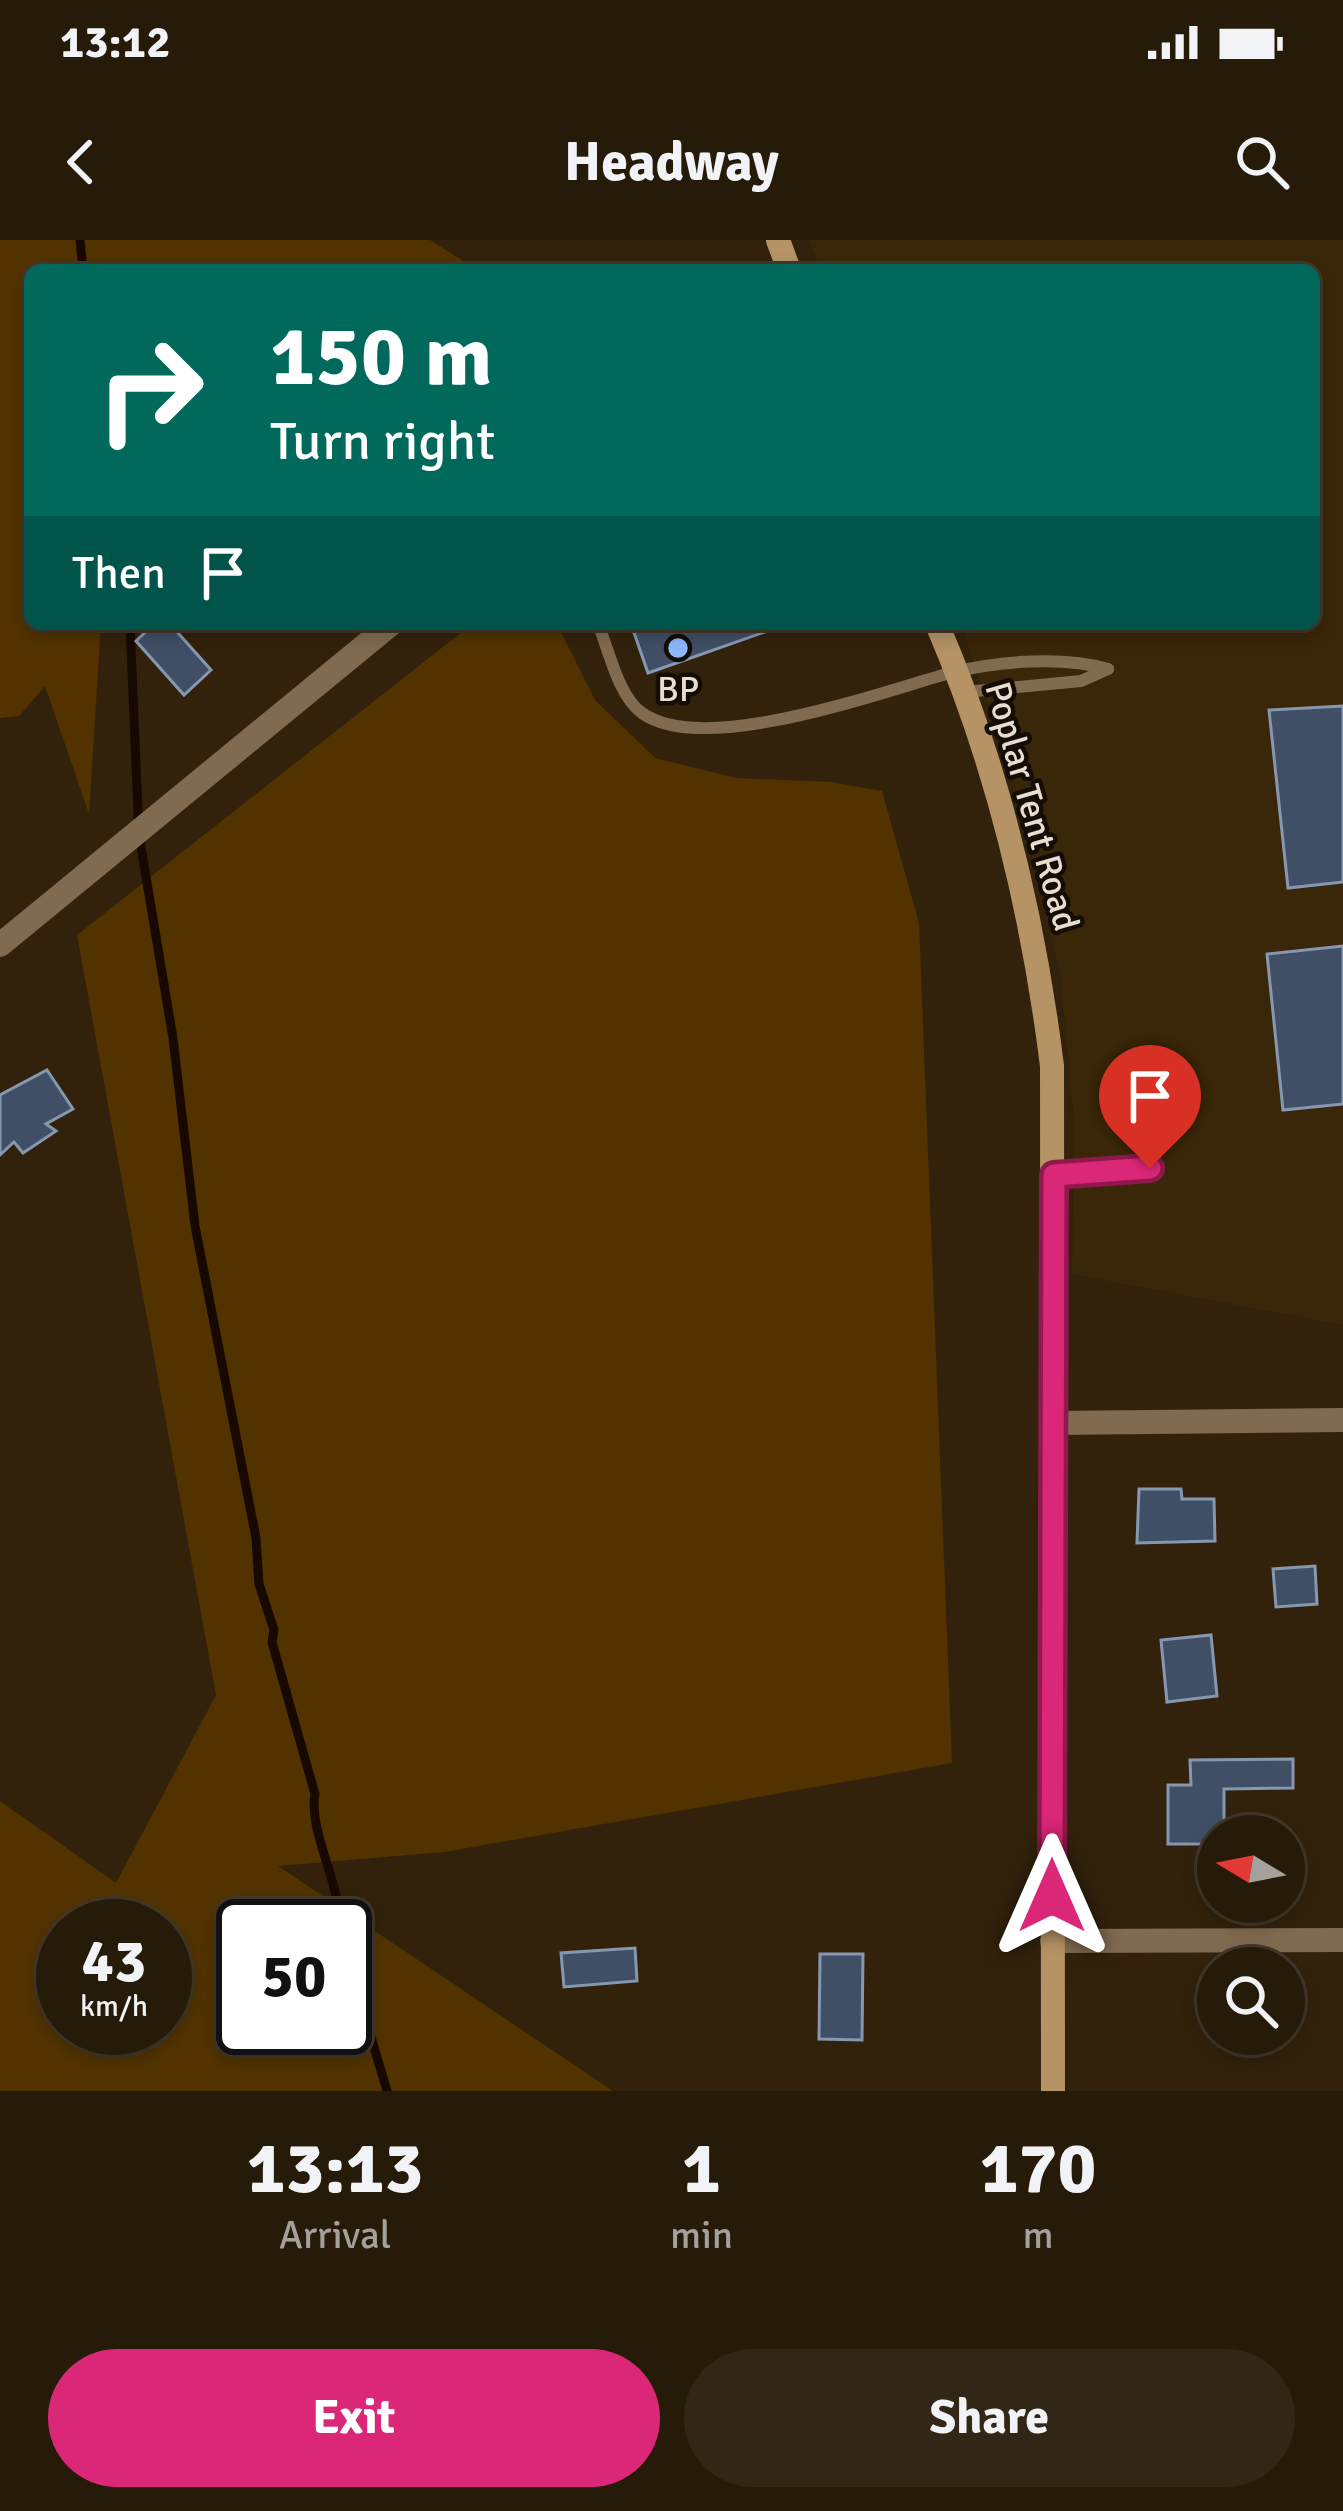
<!DOCTYPE html>
<style>
:root{--surface:#261a09;--page:#322717;--text:#f1f3f6;--muted:#a4a19c;--line:#42382a;--accent:#db2777}
body{margin:0;font-family:Signika,sans-serif;background:var(--page);color:var(--text);height:100vh;display:flex;flex-direction:column;font-size:45px;white-space:nowrap}
*{box-sizing:border-box;margin:0}
p{font-size:39px;color:var(--muted)}
.icon{flex:none;width:66px;height:66px;fill:none;stroke:currentColor;stroke-width:2;stroke-linecap:round;stroke-linejoin:round}
.map{position:relative;height:1851px;overflow:hidden}
.sheet{display:flex;flex-direction:column;background:var(--surface);flex:1}
.sheet>*{flex:none}
.banner{position:absolute;left:24px;top:24px;width:1296px;height:366px;border-radius:18px;box-shadow:0 6px 18px #0003,0 0 0 3px var(--line);background:#00695c;color:#fff;overflow:hidden}
.needle{width:78px;rotate:280deg}
.fabs{position:absolute;left:1197px;top:1575px;display:grid;gap:24px}
.fabs a{display:grid;place-items:center;width:108px;height:108px;border-radius:50%;background:var(--surface);box-shadow:0 6px 18px #0003,0 0 0 3px var(--line);font-size:60px}
.speed{position:absolute;left:36px;top:1659px;display:flex;gap:24px;font-size:60px;font-weight:700;text-align:center}
.speed>*{display:grid;place-content:center;width:156px;height:156px;border-radius:50%;background:var(--surface);box-shadow:0 6px 18px #0003,0 0 0 3px var(--line);line-height:1}
.speed small{font-size:30px;font-weight:400}
.speed .limit{border:6px solid #111;border-radius:18px;background:#fff;color:#111}
.pin{position:absolute;display:grid;place-items:center;width:102px;height:102px;color:#fff;margin:-123px -51px;border-radius:50% 50% 50% 0;rotate:-45deg;box-shadow:0 0 12px #0007}
.pin .icon{rotate:45deg}
.me{position:absolute;width:132px;margin:-66px;rotate:0deg;stroke-linejoin:round;filter:drop-shadow(0 0 9px #0008)}
.turn{display:flex;align-items:center;gap:42px;height:252px;padding:0 48px;font-size:54px}
.turn .icon{width:156px;height:156px;stroke-width:2.5}
.turn b{display:block;font-size:84px;line-height:102px}
.then{display:flex;align-items:center;height:114px;padding:0 48px;background:#0003;gap:24px;font-size:45px}
.eta{display:flex;justify-content:space-evenly;align-items:center;height:204px;text-align:center}
.eta b{font-size:72px;font-weight:800;line-height:84px}
.button{display:flex;gap:24px;margin-top:auto;padding:24px 48px}
.button a{flex:1;height:138px;border-radius:72px;background:var(--accent);color:#fff;font-size:48px;font-weight:800;line-height:138px;text-align:center}
.button a+a{background:var(--page);color:var(--text)}
.status{display:flex;justify-content:space-between;align-items:center;height:84px;padding:0 60px;background:var(--surface);direction:ltr}
.status svg{height:33px;fill:currentColor}
header{display:flex;justify-content:space-between;align-items:center;height:156px;padding:0 48px;background:var(--surface);font-size:54px;font-weight:800}
.map>svg:first-child{display:block}
.built{fill:#3a2608}
.green{fill:#523300;fill-rule:evenodd}
.lines{fill:none;stroke-linecap:round;stroke-linejoin:round}
.stream{stroke:#170900;stroke-width:9}
.building{fill:#404f65;stroke:#8697b0;stroke-width:3}
.service{stroke:#816b50;stroke-width:12}
.minor{stroke:#816b50;stroke-width:24}
.secondary{stroke:#b59365;stroke-width:24}
.route-casing{stroke:#8e194d;stroke-width:30}
.route{stroke:#db2777;stroke-width:21}
.poi-dot{fill:#8cb9fc;stroke:#140d05;stroke-width:4.5}
.labels{text-anchor:middle;stroke-width:9;stroke-linejoin:round;paint-order:stroke}
.poi-label{font-size:36px;fill:#e8ddd0;stroke:#140d05}
.street-label{font-size:36px;fill:#e8ddd0;stroke:#140d05}
</style>
<div class="status"><b>13:12</b><svg viewBox="0 0 49 12"><path d="M0 12V9h3v3zM5 12V6h3v6zM10 12V3h3v9zM15 12V0h3v12zM26 1h20v11H26zM47 4h2v5h-2z"/></svg></div>
<header><svg class="icon" aria-label="back" viewBox="0 0 24 24"><path d="M15 5l-7 7 7 7"/></svg>Headway<svg class="icon" aria-label="search" viewBox="0 0 24 24"><circle cx="10" cy="10" r="6"/><path d="M15 15l6 6"/></svg></header>
<div class="map">
<svg width="1343" height="1851" viewBox="0 0 1343 1851">
<rect width="100%" height="100%" fill="#32220c"/>
<polygon class="built" points="809,0 1343,0 1343,1085 1072,1034 1074,878 1060,732 1013,538 961,384 1314,384 1314,30 821,30"/>
<g class="green">
<polygon points="0,0 430,0 477,30 30,30 30,384 101,384 89,574 45,446 19,476 0,478"/>
<path d="M472,384H557L595,460L655,518L736,538L831,542L882,551L919,683L952,1523L444,1612L278,1626L613,1851H0V1561L116,1643L216,1455L77,695ZM165,1686V1788H63V1686ZM243,1686H345V1788H243Z"/>
</g>
<g class="lines">
<g class="stream">
<polyline points="80,0 83,30"/>
<path d="M130,384L139,595L173,798L195,986L256,1298L259,1344L274,1390L272,1402L315,1554C308,1593 343,1646 338,1686"/>
<polyline points="345,1709 387,1851"/>
</g>
</g>
<g class="building">
<polygon points="154,384 170,384 211,430 184,455 136,401"/>
<polygon points="631,384 775,384 776,388 648,433"/>
<polygon points="1343,466 1343,642 1288,648 1269,470"/>
<polygon points="1343,706 1343,864 1283,870 1267,714"/>
<polygon points="47,830 73,869 46,884 56,891 23,913 14,902 0,915 0,855"/>
<polygon points="1139,1249 1181,1249 1182,1259 1214,1259 1215,1301 1137,1303"/>
<polygon points="1315,1326 1317,1364 1276,1367 1273,1329"/>
<polygon points="1211,1395 1217,1456 1167,1462 1161,1400"/>
<polygon points="1293,1519 1293,1548 1224,1549 1224,1596 1218,1596 1218,1604 1168,1604 1168,1545 1191,1545 1190,1520"/>
<polygon points="635,1708 637,1741 564,1747 561,1713"/>
<polygon points="820,1714 863,1714 862,1800 819,1799"/>
</g>
<g class="lines">
<g class="service">
<path d="M598,384C609,410 618,456 642,473C705,518 885,450 954,432C1000,421 1063,416 1108,429"/>
<polyline points="965,452 1081,441 1108,429"/>
<polyline points="1054,935 1150,928"/>
</g>
<g class="minor">
<polyline points="0,705 391,384"/>
<polyline points="1051,1183 1343,1180"/>
<polyline points="1052,1701 1343,1700"/>
</g>
<g class="secondary">
<polyline points="778,0 789,30"/>
<path d="M937,384C998,526 1033,673 1052,826L1053,1851"/>
</g>
</g>
<g class="lines">
<defs>
<polyline id="route" points="1052,1656 1054,935 1150,928"/>
</defs>
<use href="#route" class="route-casing"/>
<use href="#route" class="route"/>
</g>
<circle class="poi-dot" cx="678" cy="408" r="12"/>
<g class="labels">
<g class="poi-label">
<text x="678" y="461">BP</text>
</g>
<g class="street-label">
<text transform="translate(1033 566) rotate(74)" y="13">Poplar Tent Road</text>
</g>
</g>
</svg>
<div class="fabs">
<a><svg class="needle" viewBox="-14 -14 28 28"><path d="M0-13l5 13h-10z" fill="#e53935"/><path d="M0 13l5-13h-10z" fill="#a4a19c"/></svg></a>
<a><svg class="icon" aria-label="search" viewBox="0 0 24 24"><circle cx="10" cy="10" r="6"/><path d="M15 15l6 6"/></svg></a>
</div>
<div class="speed"><div>43<small>km/h</small></div><div class="limit">50</div></div>
<div class="pin" style="left:1150px;top:928px;background:#d93025"><svg class="icon" aria-label="arrive" viewBox="0 0 24 24"><path d="M6 21V4h12l-3 4 3 4H6"/></svg></div>
<svg class="me" style="left:1052px;top:1656px" viewBox="-20 -20 40 40"><path d="M0-17L14 15 0 8-14 15z" fill="#db2777" stroke="#fff" stroke-width="4"/></svg>
<div class="banner">
<div class="turn"><svg class="icon" aria-label="right" viewBox="0 0 24 24"><path d="M7 20v-9h11M14 6l5 5-5 5"/></svg><div><b>150 m</b>Turn right</div></div>
<div class="then">Then<svg class="icon" aria-label="arrive" viewBox="0 0 24 24"><path d="M6 21V4h12l-3 4 3 4H6"/></svg></div>
</div>
</div>
<section class="sheet">
<div class="eta">
<div><b>13:13</b><p>Arrival</p></div>
<div><b>1</b><p>min</p></div>
<div><b>170</b><p>m</p></div>
</div>
<div class="button"><a>Exit</a><a>Share</a></div>
</section>
